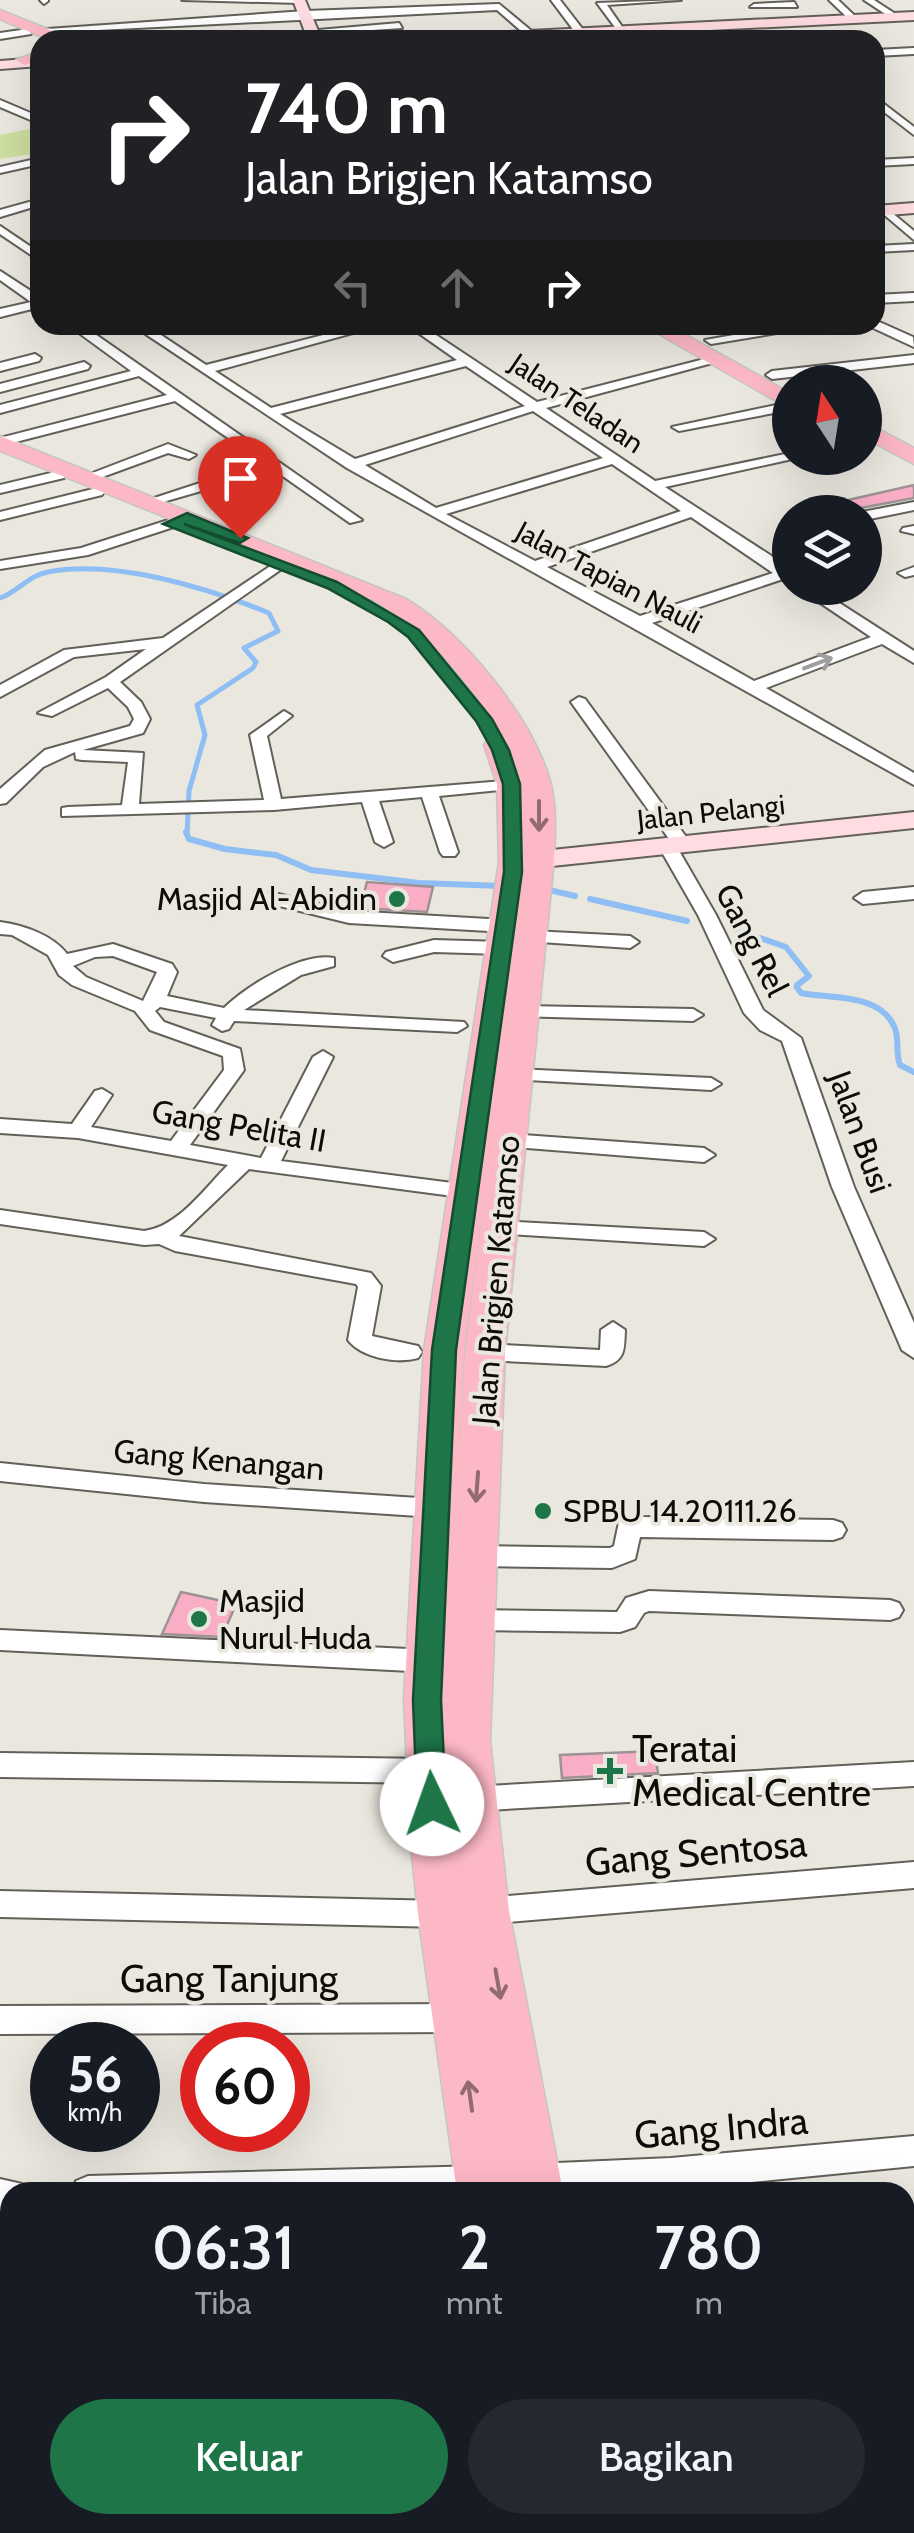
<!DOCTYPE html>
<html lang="id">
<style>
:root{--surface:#171b24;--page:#242831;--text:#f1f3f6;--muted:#9ea1a6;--accent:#1d7548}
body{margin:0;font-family:Cabin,sans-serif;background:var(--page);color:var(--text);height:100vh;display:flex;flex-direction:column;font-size:38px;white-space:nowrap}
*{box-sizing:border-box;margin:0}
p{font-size:32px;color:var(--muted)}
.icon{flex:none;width:55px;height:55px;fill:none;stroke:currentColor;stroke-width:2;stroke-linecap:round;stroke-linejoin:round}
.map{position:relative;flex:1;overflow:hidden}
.panel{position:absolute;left:0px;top:2182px;width:915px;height:352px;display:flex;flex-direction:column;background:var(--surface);border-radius:30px 30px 0 0;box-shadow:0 10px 40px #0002}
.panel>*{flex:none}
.guide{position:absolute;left:30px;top:30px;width:855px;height:305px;border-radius:30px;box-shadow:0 10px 40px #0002;background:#202124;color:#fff;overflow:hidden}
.needle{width:65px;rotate:348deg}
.tools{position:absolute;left:772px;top:365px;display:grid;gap:20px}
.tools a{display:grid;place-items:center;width:110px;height:110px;border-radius:50%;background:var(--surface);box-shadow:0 10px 40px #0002;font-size:50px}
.speed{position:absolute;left:30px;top:2022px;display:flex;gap:20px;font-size:50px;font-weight:700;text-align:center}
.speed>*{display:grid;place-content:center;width:130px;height:130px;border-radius:50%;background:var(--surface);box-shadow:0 10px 40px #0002;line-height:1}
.speed small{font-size:25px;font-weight:400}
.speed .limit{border:15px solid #d22;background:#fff;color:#111}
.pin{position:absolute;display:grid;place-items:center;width:85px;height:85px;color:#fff;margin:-102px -42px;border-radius:50% 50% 50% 0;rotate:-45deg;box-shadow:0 0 10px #0007}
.pin .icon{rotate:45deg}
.me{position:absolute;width:110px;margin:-55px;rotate:357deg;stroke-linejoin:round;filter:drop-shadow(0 0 8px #0008)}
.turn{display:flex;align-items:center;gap:35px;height:210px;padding:0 50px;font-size:45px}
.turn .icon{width:130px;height:130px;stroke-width:2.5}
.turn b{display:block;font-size:70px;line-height:85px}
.lanes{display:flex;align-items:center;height:95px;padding:0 50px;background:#0003;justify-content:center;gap:50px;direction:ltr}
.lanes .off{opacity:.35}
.eta{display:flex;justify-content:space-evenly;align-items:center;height:170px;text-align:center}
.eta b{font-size:60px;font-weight:600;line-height:70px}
.cta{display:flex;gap:20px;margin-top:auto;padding:20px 50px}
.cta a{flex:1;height:115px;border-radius:60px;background:var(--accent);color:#fff;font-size:40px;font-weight:600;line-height:115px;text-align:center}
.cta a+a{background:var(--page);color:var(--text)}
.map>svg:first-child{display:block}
.green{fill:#cddea0}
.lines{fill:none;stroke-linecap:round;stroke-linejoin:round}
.stream-far1{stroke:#8ebef3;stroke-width:5}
.stream{stroke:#8ebef3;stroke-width:6}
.building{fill:#f9aec5;stroke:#9d9396;stroke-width:2.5}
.street-casing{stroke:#626058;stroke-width:4}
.secondary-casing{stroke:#626058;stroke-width:4}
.primary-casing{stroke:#c5c5c4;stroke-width:3}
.street{fill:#fff;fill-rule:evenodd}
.secondary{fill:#fedce2;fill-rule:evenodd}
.primary{fill:#fdb8c5;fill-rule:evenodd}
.oneway{stroke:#9e9e9d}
.oneway2{stroke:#916b70}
.route{fill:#1d7548;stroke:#134c2f;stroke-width:2.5}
.poi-dot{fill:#1d7548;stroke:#eae7df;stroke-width:4}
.labels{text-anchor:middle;stroke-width:8;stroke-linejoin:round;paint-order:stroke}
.far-street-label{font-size:28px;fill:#0d0c09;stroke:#eae7df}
.poi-label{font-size:32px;fill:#0d0c09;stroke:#eae7df;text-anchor:start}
.street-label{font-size:32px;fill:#0d0c09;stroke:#eae7df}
.near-poi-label{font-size:38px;fill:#0d0c09;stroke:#eae7df;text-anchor:start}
.near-street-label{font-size:38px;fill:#0d0c09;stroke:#eae7df}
</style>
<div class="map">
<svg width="914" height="2533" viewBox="0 0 914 2533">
<rect width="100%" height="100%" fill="#eae7df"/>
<polygon class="green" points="29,129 40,134 40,153 0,159 0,135"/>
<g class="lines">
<path class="stream-far1" d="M0,598C18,592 29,575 48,572C114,559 208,588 269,613L278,631L244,648L256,662L253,668L197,705L205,735L189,791L187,835"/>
<g class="stream">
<polyline points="186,832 189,839 225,849 276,855 311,870 419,883 502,886"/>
<polyline points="545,889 575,896"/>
<polyline points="590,899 687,921"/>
<path d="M734,929L786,947L809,976L796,986L801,993C831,999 879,993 894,1026C900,1038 895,1052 900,1065L914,1072"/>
</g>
</g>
<g class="building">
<polygon points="914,485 914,498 861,508 858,512 827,512 826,505"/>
<polygon points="367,882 433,887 427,912 360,908"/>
<polygon points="181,1592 236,1604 222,1637 162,1634"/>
<polygon points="655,1751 658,1773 562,1778 560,1755"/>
</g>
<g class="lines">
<defs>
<g id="street">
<polygon points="40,0 48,0 48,1 44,4"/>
<polygon points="182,0 303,0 299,3"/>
<polygon points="551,0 560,0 591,40 581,40"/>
<polygon points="681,0 607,5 625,31 620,34 597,3"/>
<polygon points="829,0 838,0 858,19 851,21"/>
<polygon points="864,0 874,0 900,17 893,19"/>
<polygon points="794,2 797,7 750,7 754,4"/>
<polygon points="499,4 534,33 534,37 528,37 497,10 38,33 33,30 306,11"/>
<polygon points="399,23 402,28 312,34 307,31"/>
<polygon points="28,29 31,34 0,39 0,33"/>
<polygon points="914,48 914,54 875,56 875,50"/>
<polygon points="875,97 914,127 914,135 875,105"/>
<polygon points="0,100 40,117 40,124 0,107"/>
<polygon points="40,158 40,164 0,173 0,167"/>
<polygon points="914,158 914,164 875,166 875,160"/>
<polygon points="40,199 40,205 0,217 0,210"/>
<polygon points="885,207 914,231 914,240 881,212"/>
<polygon points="0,226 40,253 40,261 0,234"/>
<polygon points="914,244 914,250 875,252 875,246"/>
<polygon points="0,271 40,297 40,307 0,317 0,309 31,302 0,280"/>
<polygon points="914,293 914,301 875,303 875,295"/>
<polygon points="875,320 913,337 914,347 871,327"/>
<polygon points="68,325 82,325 362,520 350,523 175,401 0,446 0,438 167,395 139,376 0,413 0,405 131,371"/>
<path d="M132,325H146L206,365L362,325H382L215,371L271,408L457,360L407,325H421L537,402L716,356V362L546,408L655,481L790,453V458H797L665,487L790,568V582L783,579L652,623L754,681L871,637L798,588H816L914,651V663L882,644L766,688L914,773V785L347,468ZM466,366L525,406L355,459L280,414ZM533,411L603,458L436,508L365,465ZM612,464L681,511L535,561L446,514ZM691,517L773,573L640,616L547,567Z"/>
<polygon points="792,325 825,325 711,344 705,340"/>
<polygon points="35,354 41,358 39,361 0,371 0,363"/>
<polygon points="914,355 914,363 772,379 766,375 772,371"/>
<polygon points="84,362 90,366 88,369 0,392 0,384"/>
<polygon points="790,402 790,410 679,431 672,427"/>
<polygon points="168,444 196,455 189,459 168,453 94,480 82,477"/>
<polygon points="59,471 64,472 64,478 0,493 0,485"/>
<polygon points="203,482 208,483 208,489 149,506 142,502"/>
<polygon points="97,488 104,492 102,495 0,520 0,512"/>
<polygon points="914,502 914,510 865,520 865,512 862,512"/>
<polygon points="187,514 194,518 192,521 88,555 0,569 0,561 81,548"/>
<polygon points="914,526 914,534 901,531 903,528"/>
<polygon points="278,561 283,562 283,568 120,682 141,702 150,719 143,733 83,750 143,753 139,804 264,800 250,735 284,711 292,716 267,736 281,799 517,780 520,784 511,789 439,796 458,852 455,856 443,856 440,852 422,797 379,801 393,842 384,847 375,842 362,802 274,810 62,816 62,808 68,807 122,805 128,762 82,760 76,759 75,752 43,767 6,803 0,804 0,789 45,750 130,726 134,719 128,707 108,688 52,716 38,713 106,677 146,649 74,657 0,697 0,685 64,650 163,638"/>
<polygon points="914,567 914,575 905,577 898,573"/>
<polygon points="579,697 585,699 692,845 689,849 678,849 716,915 763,1010 801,1038 854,1187 914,1323 914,1358 902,1350 832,1187 782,1041 760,1030 744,1013 698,915 659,847 672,843 571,702"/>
<polygon points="914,887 914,899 863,904 854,898 863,892"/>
<polygon points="270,892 349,911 506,920 515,926 506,932 349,923 263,902 261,898"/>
<path d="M0,922C23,925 53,935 67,954L113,944L172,964L177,972L167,996L224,1008C246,986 302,952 334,958V966L301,975L244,1010L464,1022L467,1026L457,1032L234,1021L229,1029L222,1031L212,1025L216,1018L160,1007L155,1011L164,1022L240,1049L244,1070L190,1145L261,1158L313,1057L323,1051L333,1057L281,1161L476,1186L479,1191L476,1196L468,1198L249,1169L179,1236L371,1273L381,1286L372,1336L418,1346L422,1352L418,1358C397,1364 362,1358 348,1340L358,1287L356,1284L175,1251L159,1244L144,1245L0,1224V1210L144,1231C178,1227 205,1188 228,1165L78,1138L0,1133V1119L72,1124L95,1091L102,1089L112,1095L91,1127L171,1141L224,1070L223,1056L150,1030L135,1011L72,985L59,975L48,955L12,935L0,934ZM113,956L157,972L143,1001L86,977L73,966L95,957Z"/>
<polygon points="532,931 630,936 639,942 630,948 525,941 525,933"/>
<polygon points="434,940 502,942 512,948 502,954 434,952 393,962 383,956 386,952"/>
<polygon points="523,1006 693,1009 703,1015 693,1021 516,1016 513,1012 516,1008"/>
<polygon points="516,1069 711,1078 721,1084 711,1090 509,1079 506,1075 509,1071"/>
<polygon points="509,1134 704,1148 715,1155 704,1162 502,1146 498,1141 502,1136"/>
<polygon points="499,1221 704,1232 715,1239 704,1246 491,1233 488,1228"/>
<path d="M613,1322L625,1330C624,1348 626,1360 606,1366L485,1360L473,1352L485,1344L600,1350L601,1330Z"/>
<polygon points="0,1463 204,1484 434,1499 443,1501 447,1508 443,1515 434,1517 204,1502 0,1481"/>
<polygon points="639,1517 833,1520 842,1523 846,1530 842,1537 833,1540 640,1537 635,1559 612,1568 475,1566 466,1563 462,1556 466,1549 475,1546 610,1548 614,1546 619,1522"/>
<polygon points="649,1591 890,1600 899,1603 903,1610 899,1617 890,1620 649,1611 644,1613 635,1627 620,1632 472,1630 463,1627 459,1620 463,1613 472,1610 617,1612 626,1598"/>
<polygon points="0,1630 430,1650 439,1653 443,1661 439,1669 430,1672 0,1650"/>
<polygon points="0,1753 430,1759 440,1763 444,1771 440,1779 430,1783 0,1777"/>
<polygon points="914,1762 914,1786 470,1811 460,1807 456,1799 460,1791 470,1787"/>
<polygon points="914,1862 914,1888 484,1924 474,1920 469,1911 474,1902 484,1898"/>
<polygon points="0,1891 443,1901 453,1905 458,1914 453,1923 443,1927 0,1917"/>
<polygon points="459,2004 470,2008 474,2018 470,2028 459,2032 0,2034 0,2006"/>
<polygon points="914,2136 914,2166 671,2190 526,2192 518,2180 523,2169 534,2164 671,2158"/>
<polygon points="483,2166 494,2171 499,2182 495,2192 72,2192 76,2181 88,2176"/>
<polygon points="0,2179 22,2184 25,2192 10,2192 10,2211 0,2211"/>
<polygon points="914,2339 914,2373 905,2375 905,2341"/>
<polygon points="10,2382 10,2416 0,2417 0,2383"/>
</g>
<g id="secondary">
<polygon points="293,0 305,0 322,40 308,40"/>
<polygon points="914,12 914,20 506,40 418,40 425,36"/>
<polygon points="40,58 40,66 0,69 0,61"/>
<polygon points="914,203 914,213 875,216 875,206"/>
<polygon points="914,812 914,828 514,870 501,862 514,854"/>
</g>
<g id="primary">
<polygon points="0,10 67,37 70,40 49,40 0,19"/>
<polygon points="40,51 40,61 24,65 16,60"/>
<polygon points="643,325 668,325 790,393 790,409"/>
<polygon points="865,422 914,448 914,464 865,438"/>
<path d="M0,436L406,599C463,633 532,717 550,781C557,806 555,833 554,859L505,1352L490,1741L509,1911L563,2192H457L418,1914L410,1836L404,1699L424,1350L499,862L497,784L484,745L488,739L503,738C471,682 429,635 375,601L0,451ZM489,1161L465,1352L458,1483L464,1350Z"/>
<polygon points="502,2525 609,2525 610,2533 503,2533"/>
</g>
</defs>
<use href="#street" class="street-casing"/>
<use href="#secondary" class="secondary-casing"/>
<use href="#primary" class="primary-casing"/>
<use href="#street" class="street"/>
<use href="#secondary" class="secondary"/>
<use href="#primary" class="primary"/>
</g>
<defs><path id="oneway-shaft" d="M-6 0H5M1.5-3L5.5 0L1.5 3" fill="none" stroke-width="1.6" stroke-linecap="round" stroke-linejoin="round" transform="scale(2.5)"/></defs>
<use class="oneway" href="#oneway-shaft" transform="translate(818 663) rotate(-21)"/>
<g class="oneway2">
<use href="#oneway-shaft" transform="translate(539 816) rotate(90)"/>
<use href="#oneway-shaft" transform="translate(477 1487) rotate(94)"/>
<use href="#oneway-shaft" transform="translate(498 1984) rotate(80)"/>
<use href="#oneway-shaft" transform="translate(470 2096) rotate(-98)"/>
</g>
<polygon class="route" points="187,513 248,538 240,543 184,524 337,582 419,630 492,719 509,750 520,784 522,872 456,1350 441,1700 446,1804 442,1812 432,1816 422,1812 417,1804 413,1700 432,1350 504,872 503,784 492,750 476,721 408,637 388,622 327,588 163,524"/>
<g class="poi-dot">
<circle cx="397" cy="899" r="10"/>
<circle cx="543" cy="1511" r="10"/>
<circle cx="199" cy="1619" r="10"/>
<path d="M605 1756h10v10h10v10h-10v10h-10v-10h-10v-10h10z"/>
</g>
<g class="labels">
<g class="far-street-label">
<text transform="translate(577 403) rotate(34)" y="10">Jalan Teladan</text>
<text transform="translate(609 577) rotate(28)" y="10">Jalan Tapian Nauli</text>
<text transform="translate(711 812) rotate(-6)" y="10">Jalan Pelangi</text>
</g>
<g class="poi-label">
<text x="377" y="910" text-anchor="end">Masjid Al-Abidin</text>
<text x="563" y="1522">SPBU 14.20111.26</text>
<text x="219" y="1612">Masjid<tspan x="219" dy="37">Nurul Huda</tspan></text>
</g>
<g class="street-label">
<text transform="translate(752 940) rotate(63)" y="11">Gang Rel</text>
<text transform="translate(239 1126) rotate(10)" y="11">Gang Pelita II</text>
<text transform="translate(860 1132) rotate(70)" y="11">Jalan Busi</text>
<text transform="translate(496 1280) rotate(-85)" y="11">Jalan Brigjen Katamso</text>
<text transform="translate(219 1460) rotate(5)" y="11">Gang Kenangan</text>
</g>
<g class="near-poi-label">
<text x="632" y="1762">Teratai<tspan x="632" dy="44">Medical Centre</tspan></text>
</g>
<g class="near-street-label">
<text transform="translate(696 1853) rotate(-5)" y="13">Gang Sentosa</text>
<text x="229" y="1992">Gang Tanjung</text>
<text transform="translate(721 2128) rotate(-5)" y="13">Gang Indra</text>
</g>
</g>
</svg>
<div class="tools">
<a><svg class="needle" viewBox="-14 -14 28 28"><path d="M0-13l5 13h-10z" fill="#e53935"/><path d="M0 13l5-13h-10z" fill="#9ea1a6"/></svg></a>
<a><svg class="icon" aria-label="layers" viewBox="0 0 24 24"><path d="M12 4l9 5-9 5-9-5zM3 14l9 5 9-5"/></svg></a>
</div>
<div class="speed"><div>56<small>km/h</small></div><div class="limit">60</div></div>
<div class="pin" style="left:240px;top:538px;background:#d93025"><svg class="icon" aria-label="arrive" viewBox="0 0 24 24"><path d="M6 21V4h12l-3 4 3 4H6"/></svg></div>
<svg class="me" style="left:432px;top:1804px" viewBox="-20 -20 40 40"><circle r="19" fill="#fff"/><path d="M0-13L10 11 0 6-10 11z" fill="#1d7548"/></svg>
<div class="guide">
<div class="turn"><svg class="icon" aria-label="right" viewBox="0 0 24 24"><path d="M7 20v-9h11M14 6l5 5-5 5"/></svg><div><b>740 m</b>Jalan Brigjen Katamso</div></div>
<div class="lanes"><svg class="icon off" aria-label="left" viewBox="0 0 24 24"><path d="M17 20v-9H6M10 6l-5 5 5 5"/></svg><svg class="icon off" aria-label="ahead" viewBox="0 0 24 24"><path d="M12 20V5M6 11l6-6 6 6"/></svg><svg class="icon" aria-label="right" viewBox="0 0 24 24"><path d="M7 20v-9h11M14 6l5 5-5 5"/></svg></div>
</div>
<section class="panel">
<div class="eta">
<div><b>06:31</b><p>Tiba</p></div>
<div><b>2</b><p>mnt</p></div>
<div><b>780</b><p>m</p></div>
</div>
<div class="cta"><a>Keluar</a><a>Bagikan</a></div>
</section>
</div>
